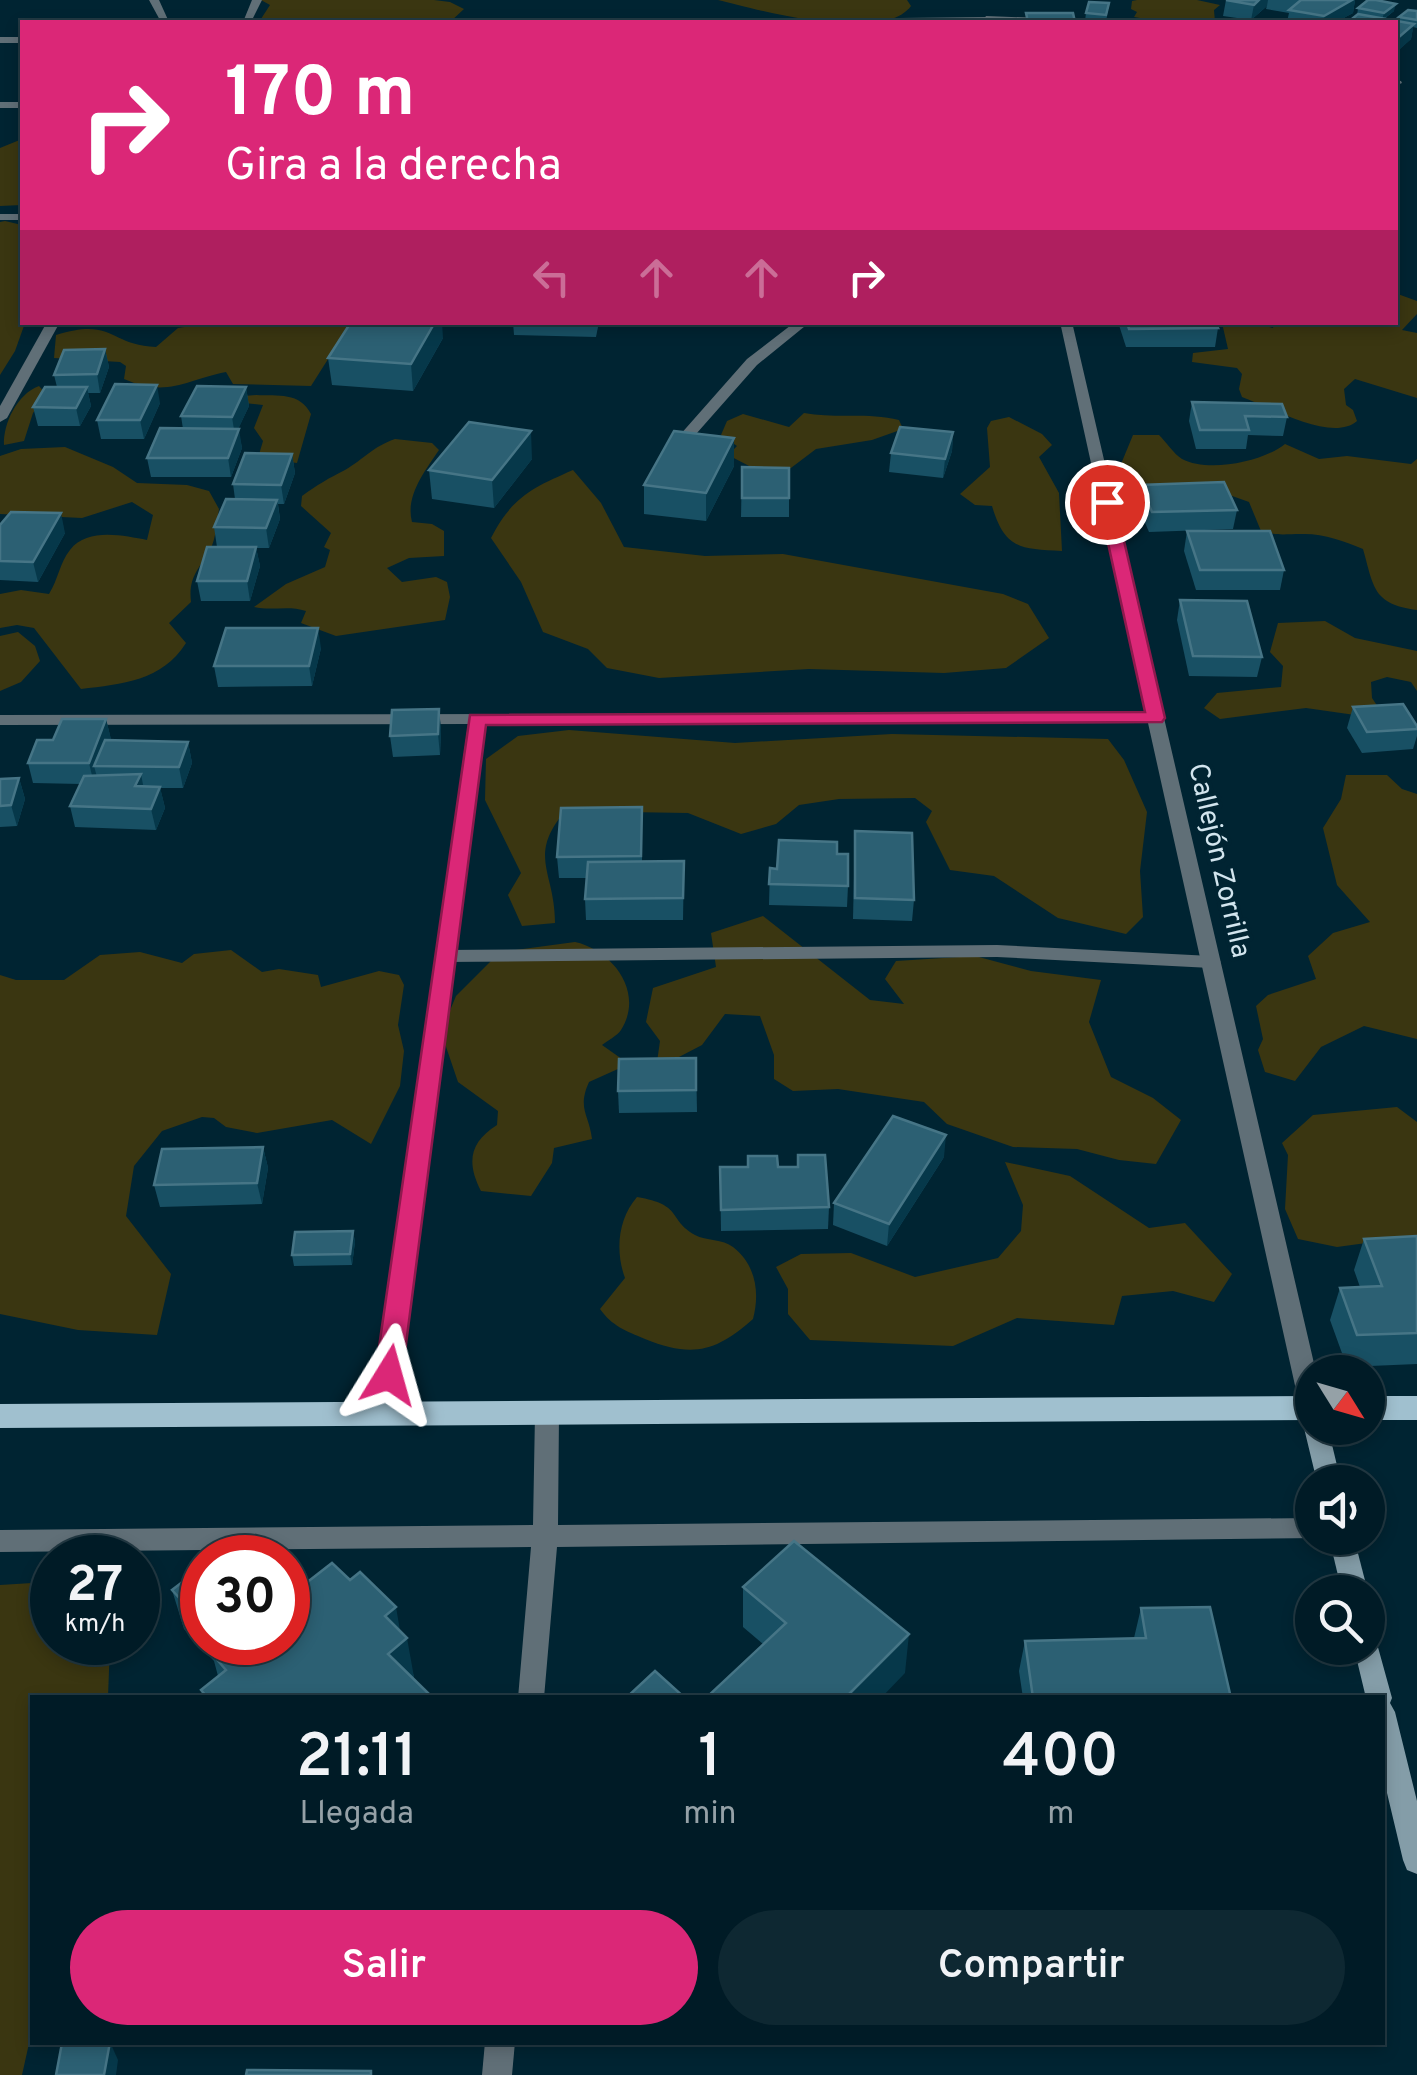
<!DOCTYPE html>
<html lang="es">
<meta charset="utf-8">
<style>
:root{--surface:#001b26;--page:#0e2832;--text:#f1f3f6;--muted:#95a1a7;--line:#223943;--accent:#db2777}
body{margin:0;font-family:Overpass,sans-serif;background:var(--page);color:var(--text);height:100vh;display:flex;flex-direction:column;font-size:38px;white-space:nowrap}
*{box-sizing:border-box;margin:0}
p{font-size:32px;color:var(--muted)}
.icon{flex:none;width:55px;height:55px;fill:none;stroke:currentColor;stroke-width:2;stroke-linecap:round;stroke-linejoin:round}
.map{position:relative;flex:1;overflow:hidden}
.details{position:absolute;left:30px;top:1695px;width:1355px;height:350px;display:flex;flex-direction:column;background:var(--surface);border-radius:0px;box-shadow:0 5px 15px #0003,0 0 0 2px var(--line)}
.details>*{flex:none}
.top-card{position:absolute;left:20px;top:20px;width:1378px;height:305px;border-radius:0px;box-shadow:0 5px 15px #0003,0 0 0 2px var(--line);background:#db2777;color:#fff;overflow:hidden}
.needle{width:65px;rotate:127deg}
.controls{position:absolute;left:1295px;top:1355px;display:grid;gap:20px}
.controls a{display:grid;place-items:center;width:90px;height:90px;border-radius:50%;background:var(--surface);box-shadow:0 5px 15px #0003,0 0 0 2px var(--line);font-size:50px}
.speed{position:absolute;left:30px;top:1535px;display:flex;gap:20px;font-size:50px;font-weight:700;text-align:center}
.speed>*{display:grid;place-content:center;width:130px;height:130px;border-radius:50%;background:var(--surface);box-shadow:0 5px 15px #0003,0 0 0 2px var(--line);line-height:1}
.speed small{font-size:25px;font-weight:400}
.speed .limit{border:15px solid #d22;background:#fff;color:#111}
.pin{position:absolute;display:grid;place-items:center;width:85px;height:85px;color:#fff;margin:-42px;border:5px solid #fff;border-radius:50%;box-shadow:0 2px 10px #0007}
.me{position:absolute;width:110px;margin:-55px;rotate:8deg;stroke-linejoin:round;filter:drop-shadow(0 0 8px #0008)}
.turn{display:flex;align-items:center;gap:35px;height:210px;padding:0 40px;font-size:45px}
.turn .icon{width:130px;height:130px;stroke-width:2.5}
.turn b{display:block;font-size:70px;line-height:85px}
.lanes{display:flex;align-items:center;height:95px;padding:0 40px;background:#0003;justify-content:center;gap:50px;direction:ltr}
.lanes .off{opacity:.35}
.eta{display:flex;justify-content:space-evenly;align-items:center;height:170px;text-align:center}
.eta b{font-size:60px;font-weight:600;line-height:70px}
.cta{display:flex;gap:20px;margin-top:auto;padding:20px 40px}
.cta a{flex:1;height:115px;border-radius:60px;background:var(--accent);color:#fff;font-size:40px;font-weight:600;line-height:115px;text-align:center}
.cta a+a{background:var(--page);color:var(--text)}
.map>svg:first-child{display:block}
.green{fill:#3a3611}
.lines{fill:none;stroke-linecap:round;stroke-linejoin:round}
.lane{fill:#606f77;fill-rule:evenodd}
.street{fill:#606f77;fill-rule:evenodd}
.secondary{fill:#849da8;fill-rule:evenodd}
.primary{fill:#a0c0cf;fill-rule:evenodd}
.wall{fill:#185064}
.shaded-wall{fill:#06384a}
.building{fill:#2c6073;stroke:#467586;stroke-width:2.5}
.route{fill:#db2777;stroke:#8e194d;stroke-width:2.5}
.labels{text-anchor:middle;stroke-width:8;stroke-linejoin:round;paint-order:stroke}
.street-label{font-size:28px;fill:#d2e5ee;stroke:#002432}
</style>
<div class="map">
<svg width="1417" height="2075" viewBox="0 0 1417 2075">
<rect width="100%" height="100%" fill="#002432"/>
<g class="green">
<polygon points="261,0 434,0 450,2 464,9 450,22 259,22 270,5"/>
<path d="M718,0H907L911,6C882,45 759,10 718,0Z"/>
<polygon points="1137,0 1197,0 1220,5 1214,10 1215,22 1164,22 1134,17 1137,12 1131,9 1132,1"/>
<polygon points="22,139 22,205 0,206 0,148"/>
<polygon points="5,221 22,225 25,323 15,351 0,375 0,222"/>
<path d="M1395,293L1417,301V314L1402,330L1417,333V398L1355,379L1344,389L1346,405L1353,410L1357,421C1332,443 1270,407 1242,397L1239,389L1242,374L1237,368L1192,362L1193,353L1228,349L1222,323H1254L1273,328L1274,322H1395Z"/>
<path d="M216,322L370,323L330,356L311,386L233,384L226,372C185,380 168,398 124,379L126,366L120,362L54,358L56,335C113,317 109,345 156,347L178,328Z"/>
<path d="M39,386L46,394L33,413L24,441L4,445C3,424 17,394 39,386Z"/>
<path d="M256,395C278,396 300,392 311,414L297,463L258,458L263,441L254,428L263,405L235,402L231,397Z"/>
<path d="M804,413C836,419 868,412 899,420L903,429L872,440L816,449L783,474L753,468L728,455L737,446L721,435L727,421L743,414L789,427Z"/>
<path d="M1009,417L1042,434L1052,445L1039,457L1059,493L1062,551C1020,549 1005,549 992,506L975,505L960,494L990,467L987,428L991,421Z"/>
<path d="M1133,435H1159C1166,442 1174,454 1182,459C1208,473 1263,462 1285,444L1319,459L1347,456L1411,464L1417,459V610C1373,604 1374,588 1363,549C1344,541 1322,533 1301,534C1285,534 1277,536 1261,531L1249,502L1221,492L1135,490L1121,481V464Z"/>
<path d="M395,439L432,443L439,450C425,471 405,496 412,522L432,524L444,531V556L409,558L387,568L402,582L436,577L447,582L450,597L445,620L336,636L301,623L306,611C289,605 272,611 254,607L286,584L325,567L330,550L324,547L331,533L301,506L302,496C317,485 329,478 345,470C364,459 372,447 395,439Z"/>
<path d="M65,447L113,467L137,483L187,485L209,491L219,509C217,521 216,539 210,550C199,569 188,577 191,602L169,623L186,643C162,681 122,684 81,689L34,628L17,625L0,628V594L21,590L49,594C58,580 60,562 70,550C88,527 124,536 147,540L153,515L132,502L82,518L0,514V456L21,449Z"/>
<path d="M573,470L601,503L624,547L705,556L783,554L1003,594L1028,604L1049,638L1006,668L944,673L809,669L659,678L607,668L588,649L543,632L521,582L491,538C512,497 532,488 573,470Z"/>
<polygon points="1325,621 1355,638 1417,651 1417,691 1411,682 1387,677 1371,682 1372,698 1378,707 1376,718 1306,708 1220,719 1204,708 1217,693 1281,687 1283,666 1270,652 1278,623"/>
<polygon points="18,632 35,646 40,661 21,682 0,691 0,636"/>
<path d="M569,730L735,743L892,734L1108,739L1124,760L1147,812L1140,871L1143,917L1126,934L1058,918L994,876L950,870L926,822L932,811L915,798L839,799L799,805L776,824L741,834L688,813L565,811C527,857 555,871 555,923L522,926L508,895L521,873L485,800L486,759L518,736Z"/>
<polygon points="1346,775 1387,775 1402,789 1417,794 1417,1039 1364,1026 1321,1047 1295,1081 1265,1072 1258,1050 1263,1039 1256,1006 1268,995 1316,979 1308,956 1333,933 1370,922 1337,885 1323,828 1341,799"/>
<polygon points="763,916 870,1000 904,1004 885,979 896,961 975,956 1031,971 1101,980 1089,1022 1111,1077 1153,1098 1181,1120 1156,1164 1119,1160 1077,1149 1013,1147 947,1124 924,1102 838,1089 793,1091 774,1079 774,1055 760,1016 725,1014 702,1045 656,1069 660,1041 646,1022 653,988 716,967 711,933"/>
<path d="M575,942C612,950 645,992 621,1030C617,1036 608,1040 602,1045L629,1064L589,1082C577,1109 589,1114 592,1139L554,1148L552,1163L531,1196L481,1191C466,1162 470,1142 497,1125L498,1111L458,1082L441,1032L456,996L500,952Z"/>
<polygon points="231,950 262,972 279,969 318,975 321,987 379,971 399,975 404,985 398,1025 404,1051 400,1086 371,1144 332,1120 257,1133 226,1127 214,1118 202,1117 162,1131 134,1166 126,1216 171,1274 157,1335 78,1330 0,1314 0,975 16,980 64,980 100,955 140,952 182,963 194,954"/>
<polygon points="1397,1107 1417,1122 1417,1252 1403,1238 1337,1247 1298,1239 1285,1209 1288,1155 1282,1143 1313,1115"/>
<polygon points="1005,1162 1070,1176 1149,1228 1185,1223 1232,1274 1214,1302 1173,1291 1122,1296 1114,1325 1017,1318 953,1346 810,1340 788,1314 788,1289 776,1267 801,1254 851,1253 915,1277 998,1258 1021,1231 1023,1205"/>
<path d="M637,1197C684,1205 667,1219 695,1235C706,1241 723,1239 733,1247C756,1265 760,1293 753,1319C716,1352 692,1358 645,1339C626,1331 612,1326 600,1309L625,1278C615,1251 618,1219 637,1197Z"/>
<polygon points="32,1583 52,1591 52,1642 110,1643 108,1697 32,1698 32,2030 22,2075 0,2075 0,1585"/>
</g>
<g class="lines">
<g class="lane">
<polygon points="986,16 1071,19 1076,22 983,21"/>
<polygon points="1395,80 1401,81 1402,83 1395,86"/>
<polygon points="795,322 810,322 757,365 689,442 679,442 679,436 747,359"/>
<polygon points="997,945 1211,956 1221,962 1211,968 997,957 445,962 435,956 445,950"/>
</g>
<g class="street">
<polygon points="149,0 159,0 169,22 161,22"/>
<polygon points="252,0 262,0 251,22 243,22"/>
<polygon points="989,17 986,22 804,22 809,19"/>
<rect x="0" y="37" width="22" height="6"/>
<rect x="0" y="102" width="22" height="6"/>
<rect x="0" y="214" width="22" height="6"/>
<polygon points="47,322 60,322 7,418 0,422 0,406"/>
<polygon points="1060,322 1072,322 1316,1372 1312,1372 1312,1417 1304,1415 1300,1408 1148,723 485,724 396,1413 392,1420 384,1423 376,1420 372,1413 468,724 0,725 0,715 1146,713"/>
<polygon points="547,1404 555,1407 559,1414 558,1525 1312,1518 1312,1538 1318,1538 557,1547 544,1698 518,1698 531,1547 0,1552 0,1530 533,1525 535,1414 539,1407"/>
<polygon points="485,2042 515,2042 512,2075 482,2075"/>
</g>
<g class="secondary">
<polygon points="1312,1419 1312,1428 1328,1428 1341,1482 1317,1482 1304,1428"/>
<polygon points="1329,1538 1354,1538 1368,1592 1368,1593 1342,1592"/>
<polygon points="1368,1636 1376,1640 1392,1698 1390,1703 1395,1712 1417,1801 1417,1874 1407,1870 1403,1860 1382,1772 1382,1698 1366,1698 1354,1648 1368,1648"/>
</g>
<g class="primary">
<polygon points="1312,1396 1312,1420 0,1428 0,1404"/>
<rect x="1368" y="1396" width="49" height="24"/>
</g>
</g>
<g class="wall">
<polygon points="1226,0 1355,0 1353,13 1336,22 1287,22 1289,13 1266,9 1267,6 1251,20 1223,16"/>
<polygon points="1109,3 1106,22 1085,21 1086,13"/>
<polygon points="1358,8 1394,11 1384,19 1398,21 1399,17 1417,11 1417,28 1413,27 1411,39 1395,53 1395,22 1357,16"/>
<polygon points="513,322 599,322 596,337 514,335"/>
<polygon points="1118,322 1215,322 1218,328 1215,347 1126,347"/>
<polygon points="443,338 413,391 332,385 328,358"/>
<polygon points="105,349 109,367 100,393 88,393 91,406 80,426 38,426 33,407 57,387 54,375"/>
<polygon points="246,387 249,406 238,429 242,448 231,477 151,477 147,458 183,429 181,416"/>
<polygon points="1192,402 1287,417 1283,436 1248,435 1246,449 1196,449 1189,421"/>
<polygon points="160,403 144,439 101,439 97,420"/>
<polygon points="953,432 952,451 943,478 889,472 891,453"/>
<polygon points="734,438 734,466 706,521 644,514 644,485"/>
<polygon points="292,454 295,473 284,504 278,504 280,519 269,548 256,548 260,566 250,601 201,601 197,581 217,547 214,527 235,499 233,484"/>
<polygon points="532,459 494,508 432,499 429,470"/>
<polygon points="742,467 789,468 789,517 741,517"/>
<polygon points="1140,485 1237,510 1233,529 1149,532 1137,504"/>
<polygon points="0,525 65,533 38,582 0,580"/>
<polygon points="1187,531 1284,570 1280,590 1196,590 1184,551"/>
<polygon points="1180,600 1262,657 1257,677 1189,676 1177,620"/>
<polygon points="321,648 312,686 218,687 214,666"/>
<polygon points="1353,707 1417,726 1417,736 1413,749 1362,753 1347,728"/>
<polygon points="439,709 441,730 440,755 393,757 390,736"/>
<polygon points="106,719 111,740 188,742 192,763 183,788 160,788 165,808 156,830 75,827 70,806 81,784 33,783 28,763 53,740"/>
<polygon points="19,778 25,799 17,826 0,827 0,779"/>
<polygon points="642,807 642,862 684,861 683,920 586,920 585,899 587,878 559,878 557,857"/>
<polygon points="855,831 914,900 912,921 853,919"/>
<polygon points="837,854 848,886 847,907 769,905 770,868 777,869"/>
<polygon points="696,1058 697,1112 619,1113 618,1091"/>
<polygon points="263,1147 268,1168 262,1204 160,1207 154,1185"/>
<polygon points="944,1157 887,1246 833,1225 834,1203"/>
<polygon points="720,1167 778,1167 829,1207 828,1229 721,1231"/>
<polygon points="353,1231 355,1242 352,1265 294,1266 292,1255"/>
<polygon points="1417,1236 1417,1364 1347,1367 1330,1320 1340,1288 1360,1287 1354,1270 1364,1239"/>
<polygon points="202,1567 202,1642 288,1642 301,1587 400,1631 414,1677 413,1678 430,1698 203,1698 201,1690 218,1676 214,1661 184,1629 172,1590"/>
<polygon points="743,1587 905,1673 763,1644 743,1627"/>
<polygon points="1141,1608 1231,1698 1023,1698 1019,1671 1025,1641 1134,1638"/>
</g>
<g class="shaded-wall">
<polygon points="1259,0 1268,0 1267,6 1251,20 1254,5"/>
<polygon points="1352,0 1355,0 1353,13 1336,22 1323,22 1324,16"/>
<polygon points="1396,4 1394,11 1382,20 1384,13"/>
<polygon points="1414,24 1411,39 1396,53 1399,37"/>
<polygon points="435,322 442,322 443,338 413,391 411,364"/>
<polygon points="105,349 109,367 100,393 97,374"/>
<polygon points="157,385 160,403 144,439 140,420"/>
<polygon points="87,387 91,406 80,426 76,408"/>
<polygon points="246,387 249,406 235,436 232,417"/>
<polygon points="239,429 242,448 231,477 228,458"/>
<polygon points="531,431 532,459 494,508 492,480"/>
<polygon points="953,432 952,451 943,478 945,459"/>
<polygon points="734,438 734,466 706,521 706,493"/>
<polygon points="292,454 295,473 284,504 281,485"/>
<polygon points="277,500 280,519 269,548 266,528"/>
<polygon points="61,513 65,533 38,582 33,562"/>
<polygon points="256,547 260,566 250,601 247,581"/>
<polygon points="318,628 321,648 312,686 309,666"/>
<polygon points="439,709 441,730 440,755 438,734"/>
<polygon points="106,719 111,739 101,766 94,766 97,777 94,784 89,763"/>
<polygon points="188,742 192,763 183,788 179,767"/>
<polygon points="141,774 145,795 135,786"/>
<polygon points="19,778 25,799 17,826 11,805"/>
<polygon points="160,787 165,808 156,830 151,809"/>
<polygon points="946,1135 944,1157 887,1246 889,1224"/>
<polygon points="263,1147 268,1168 262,1204 257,1183"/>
<polygon points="353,1231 355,1242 352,1265 350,1254"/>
<polygon points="396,1607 402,1642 407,1638 414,1677 396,1693 388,1654 385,1616"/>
<polygon points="909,1634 905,1673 881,1698 848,1698 848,1695"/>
<polygon points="110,2042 118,2060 116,2075 104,2075"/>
</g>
<g class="building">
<polygon points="1226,0 1259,0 1254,5"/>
<polygon points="1301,0 1352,0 1324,16 1289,10"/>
<polygon points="1368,0 1376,0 1396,4 1384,13 1358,8"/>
<polygon points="1089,2 1109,3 1106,15 1086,13"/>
<polygon points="1408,10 1417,11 1417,20 1399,17"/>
<polygon points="1026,13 1073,13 1075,22 1028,22"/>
<polygon points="1358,14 1414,24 1399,37 1395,37 1395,22 1348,22"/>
<polygon points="351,322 435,322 411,364 328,358"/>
<polygon points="1127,322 1215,322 1218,328 1129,329"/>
<polygon points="105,349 97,374 54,375 64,350"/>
<polygon points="115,384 157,385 140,420 97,420"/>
<polygon points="197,386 246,387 232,417 181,416"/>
<polygon points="45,387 87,387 76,408 33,407"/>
<polygon points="1192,402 1282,404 1287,417 1245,416 1249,430 1200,430"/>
<polygon points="469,422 531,431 492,480 429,470"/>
<polygon points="900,427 953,432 945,459 891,453"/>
<polygon points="160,428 239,429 228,458 147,458"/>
<polygon points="674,431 734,438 706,493 644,485"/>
<polygon points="245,453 292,454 281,485 233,484"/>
<polygon points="742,467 789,468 789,498 742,498"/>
<polygon points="1224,482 1237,510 1152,512 1140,485"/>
<polygon points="226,499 277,500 266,528 214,527"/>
<polygon points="11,512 61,513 33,562 0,561 0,525"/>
<polygon points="1187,531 1270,531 1284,570 1200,570"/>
<polygon points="207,547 256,547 247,581 197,581"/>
<polygon points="1180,600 1247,601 1262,657 1193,656"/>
<polygon points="226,628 318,628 309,666 214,666"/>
<polygon points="1403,704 1417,726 1417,729 1367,732 1353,707"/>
<polygon points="439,709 438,734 390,736 392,710"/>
<polygon points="62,719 106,719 89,763 28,763 37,740 53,740"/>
<polygon points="105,740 188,742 179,767 94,766"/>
<polygon points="141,774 135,786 160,787 151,809 70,806 84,776"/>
<polygon points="19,778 11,805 0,806 0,779"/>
<polygon points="642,807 641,856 557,857 561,808"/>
<polygon points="855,831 912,833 914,900 855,898"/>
<polygon points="779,840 837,842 837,854 848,854 848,886 769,884 770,868 777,869"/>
<polygon points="684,861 683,898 585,899 588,862"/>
<polygon points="696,1058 696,1090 618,1091 619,1059"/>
<polygon points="893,1116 946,1135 889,1224 834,1203"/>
<polygon points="263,1147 257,1183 154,1185 162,1149"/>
<polygon points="798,1155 825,1155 829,1207 721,1210 720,1167 748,1167 748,1156 777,1156 778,1167 798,1167"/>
<polygon points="353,1231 350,1254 292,1255 295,1232"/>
<polygon points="1417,1236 1417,1333 1357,1335 1340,1288 1382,1286 1364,1239"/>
<polygon points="248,1534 271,1558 215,1558"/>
<polygon points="794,1541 909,1634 848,1695 851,1698 706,1698 786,1623 743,1587"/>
<polygon points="332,1563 350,1580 360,1572 396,1607 385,1616 407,1638 388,1654 430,1695 428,1698 208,1698 201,1690 226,1670 212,1654 223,1645 221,1642 288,1642 288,1574 301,1587"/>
<polygon points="202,1567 202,1623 172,1590"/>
<polygon points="1210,1607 1231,1698 1033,1698 1025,1641 1146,1638 1141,1608"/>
<polygon points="655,1671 685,1698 626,1698"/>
<polygon points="110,2042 104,2075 56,2075 62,2043"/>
<polygon points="247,2070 371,2071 371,2075 246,2075"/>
</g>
<polygon class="route" points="1101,498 1115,502 1165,718 1162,722 486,725 402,1375 398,1383 389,1386 379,1383 375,1375 470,715 1145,712 1099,502"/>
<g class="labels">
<g class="street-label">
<text transform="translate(1221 860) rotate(77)" y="10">Callejón Zorrilla</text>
</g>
</g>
</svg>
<div class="controls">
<a><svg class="needle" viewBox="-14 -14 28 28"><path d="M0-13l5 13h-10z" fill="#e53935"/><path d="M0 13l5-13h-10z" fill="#95a1a7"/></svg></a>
<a><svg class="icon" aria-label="sound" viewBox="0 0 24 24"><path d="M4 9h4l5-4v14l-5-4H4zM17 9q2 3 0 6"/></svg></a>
<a><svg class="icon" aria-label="search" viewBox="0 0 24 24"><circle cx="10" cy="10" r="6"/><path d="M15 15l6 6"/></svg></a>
</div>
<div class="speed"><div>27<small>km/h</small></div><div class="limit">30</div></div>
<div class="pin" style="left:1107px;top:502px;background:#d93025"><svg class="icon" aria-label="arrive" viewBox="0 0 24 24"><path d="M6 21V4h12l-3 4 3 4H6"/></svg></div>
<svg class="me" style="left:389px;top:1375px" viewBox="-20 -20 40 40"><path d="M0-17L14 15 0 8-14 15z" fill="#db2777" stroke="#fff" stroke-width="4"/></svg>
<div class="top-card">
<div class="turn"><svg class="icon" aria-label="right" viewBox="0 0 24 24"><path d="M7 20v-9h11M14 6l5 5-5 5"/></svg><div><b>170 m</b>Gira a la derecha</div></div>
<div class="lanes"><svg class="icon off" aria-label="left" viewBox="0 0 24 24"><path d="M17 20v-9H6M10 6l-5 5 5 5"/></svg><svg class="icon off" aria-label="ahead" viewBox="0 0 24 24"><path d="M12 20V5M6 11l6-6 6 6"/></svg><svg class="icon off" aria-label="ahead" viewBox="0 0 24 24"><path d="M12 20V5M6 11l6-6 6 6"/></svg><svg class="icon" aria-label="right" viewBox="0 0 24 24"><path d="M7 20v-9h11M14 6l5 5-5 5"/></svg></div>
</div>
<section class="details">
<div class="eta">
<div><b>21:11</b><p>Llegada</p></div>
<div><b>1</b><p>min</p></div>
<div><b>400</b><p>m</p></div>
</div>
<div class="cta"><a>Salir</a><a>Compartir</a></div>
</section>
</div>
